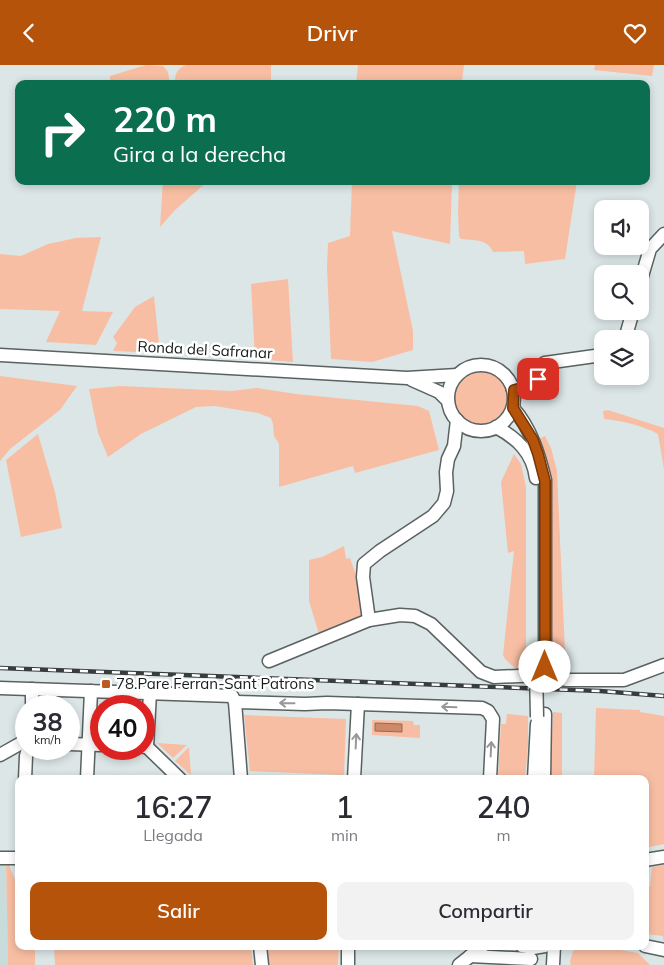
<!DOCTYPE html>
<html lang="es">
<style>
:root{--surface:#fff;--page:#f2f2f3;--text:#2b2b33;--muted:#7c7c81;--accent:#b45309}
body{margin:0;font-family:Mulish,sans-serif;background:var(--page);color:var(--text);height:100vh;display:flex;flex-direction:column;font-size:19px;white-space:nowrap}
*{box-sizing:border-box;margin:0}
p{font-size:16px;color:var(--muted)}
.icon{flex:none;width:28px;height:28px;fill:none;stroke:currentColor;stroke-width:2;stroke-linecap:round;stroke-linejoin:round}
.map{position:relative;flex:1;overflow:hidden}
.panel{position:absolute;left:15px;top:710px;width:634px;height:175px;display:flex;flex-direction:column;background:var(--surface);border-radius:10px;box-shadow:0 2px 8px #0003}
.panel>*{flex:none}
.banner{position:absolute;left:15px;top:15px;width:635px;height:105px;border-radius:10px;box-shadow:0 2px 8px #0003;background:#0b6e4f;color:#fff;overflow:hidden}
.controls{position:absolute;left:594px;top:135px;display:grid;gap:10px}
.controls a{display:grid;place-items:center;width:55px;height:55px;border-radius:10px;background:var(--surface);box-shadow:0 2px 8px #0003;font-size:25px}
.speed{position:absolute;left:15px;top:630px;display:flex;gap:10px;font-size:25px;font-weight:700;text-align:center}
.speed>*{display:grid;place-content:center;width:65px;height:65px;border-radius:50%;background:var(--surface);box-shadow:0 2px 8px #0003;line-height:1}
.speed small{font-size:12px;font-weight:400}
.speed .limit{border:8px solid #d22;background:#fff;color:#111}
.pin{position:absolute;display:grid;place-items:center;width:42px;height:42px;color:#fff;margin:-21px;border-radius:10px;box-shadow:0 2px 8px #0006}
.me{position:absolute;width:55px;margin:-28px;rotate:0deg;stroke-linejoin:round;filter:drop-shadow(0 0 4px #0008)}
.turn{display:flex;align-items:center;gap:18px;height:105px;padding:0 15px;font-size:22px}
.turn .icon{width:65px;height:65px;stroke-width:2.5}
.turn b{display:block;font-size:35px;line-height:42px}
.eta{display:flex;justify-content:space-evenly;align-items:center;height:85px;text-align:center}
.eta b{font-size:30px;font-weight:600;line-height:35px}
.action{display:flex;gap:10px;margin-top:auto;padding:10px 15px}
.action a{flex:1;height:58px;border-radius:10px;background:var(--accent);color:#fff;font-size:20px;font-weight:600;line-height:58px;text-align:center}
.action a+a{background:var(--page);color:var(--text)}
header{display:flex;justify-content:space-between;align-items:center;height:65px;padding:0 15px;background:var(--accent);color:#fff;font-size:22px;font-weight:600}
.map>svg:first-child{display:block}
.built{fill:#c8dcdc}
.green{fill:#f8bea3}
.water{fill:#cd8969;stroke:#966852}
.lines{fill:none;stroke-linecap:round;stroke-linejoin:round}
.minor-casing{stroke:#596161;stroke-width:15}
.minor{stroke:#fff;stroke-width:12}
.rail-casing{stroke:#373c3c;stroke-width:4.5}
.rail{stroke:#fff;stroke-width:2.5;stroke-dasharray:8;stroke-linecap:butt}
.minor-bridge-casing{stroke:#596161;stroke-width:15;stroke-linecap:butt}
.minor-bridge{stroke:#fff;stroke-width:12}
.oneway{stroke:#979898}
.route-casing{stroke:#753606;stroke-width:12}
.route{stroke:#b45309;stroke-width:9}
.poi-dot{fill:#bd5a23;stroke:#fff;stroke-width:2}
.labels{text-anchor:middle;stroke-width:5;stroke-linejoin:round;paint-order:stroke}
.street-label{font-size:15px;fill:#171b1b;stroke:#fff}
.poi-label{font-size:15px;fill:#171b1b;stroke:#fff;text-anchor:start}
</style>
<header><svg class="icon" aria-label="back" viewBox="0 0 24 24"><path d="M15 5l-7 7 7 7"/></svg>Drivr<svg class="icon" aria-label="heart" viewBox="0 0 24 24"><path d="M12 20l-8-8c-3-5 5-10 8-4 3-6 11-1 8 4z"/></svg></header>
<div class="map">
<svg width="664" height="900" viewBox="0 0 664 900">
<rect width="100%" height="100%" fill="#dce6e6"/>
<polygon class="built" points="0,798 6,798 8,900 0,900"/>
<g class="green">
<polygon points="146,0 163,1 168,7 170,19 110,19 110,11"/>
<path d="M186,0H271V19H175C175,8 176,5 186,0Z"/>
<polygon points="358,0 464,0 462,16 417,15 416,19 356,19"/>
<polygon points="595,0 654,0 652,11 594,5"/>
<polygon points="163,116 208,116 175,145 160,162"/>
<polygon points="352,116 452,116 450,179 392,166 413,266 413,285 372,297 331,294 327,202 328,178 350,171"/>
<path d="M459,116H577L565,194L525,199L524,186L493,187C487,173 474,176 461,174L459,171L458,147Z"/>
<polygon points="101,172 82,246 113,247 96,280 46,277 60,246 0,244 0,189 21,191 48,179 76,173"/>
<polygon points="288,214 293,297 255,294 251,219"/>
<polygon points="154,231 160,288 113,286 117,278 113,272 135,242"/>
<circle cx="481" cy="333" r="26"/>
<polygon points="0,311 77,321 60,345 10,384 0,396"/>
<polygon points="120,321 232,326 257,323 296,329 418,341 429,346 439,385 355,408 353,401 279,422 279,379 274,371 273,359 271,353 258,348 215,341 196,342 141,369 108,392 98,368 89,324"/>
<path d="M608,345L664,363V404L658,369C641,360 623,356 604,354L603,346Z"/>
<polygon points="38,369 55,427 62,463 21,472 6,395"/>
<path d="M545,371L551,383L557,406L565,588L561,600L552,607C552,571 551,535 551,499C551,456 557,414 539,374Z"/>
<polygon points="514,389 521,399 526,422 526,607 520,608 505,594 503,590 514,486 508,488 501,417"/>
<polygon points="344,481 346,494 350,493 360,522 364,552 319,569 309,536 309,495 322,492"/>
<polygon points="596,643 640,645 640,647 664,651 664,779 645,783 645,714 594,714"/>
<polygon points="553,647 562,648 562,714 550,714"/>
<polygon points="507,649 528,651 528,680 525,714 498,714 501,659 506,659"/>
<polygon points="244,650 346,654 344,710 250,706"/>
<polygon points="372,655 413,656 414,660 420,660 420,673 372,670"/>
<polygon points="157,678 187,680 173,693"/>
<polygon points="189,682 191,710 175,696"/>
<polygon points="6,798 8,798 19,824 19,881 35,881 35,900 8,900"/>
<polygon points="664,800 664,878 663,871 645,869 645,822 650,822 652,802"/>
<polygon points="54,881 251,881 253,900 55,900"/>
<polygon points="267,881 339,881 338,900 269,900"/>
<polygon points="586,881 597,881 638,888 650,900 571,900 570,896 573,886"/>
</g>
<polygon class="water" points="375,658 402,659 402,667 375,666"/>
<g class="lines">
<defs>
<g id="minor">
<polyline points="640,218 650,184 664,169"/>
<polyline points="625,274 633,246"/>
<polyline points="0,290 407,313 457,310"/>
<circle cx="481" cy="333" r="33"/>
<polyline points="412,315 439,327 448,336"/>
<path d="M513,325C536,320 534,324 540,301L545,298L602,290"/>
<path d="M513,343C531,363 539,390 545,415V602"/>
<path d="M496,362C517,373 533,388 536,413"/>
<polyline points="369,555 363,512 364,499 380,486 433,451 444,438 447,426 446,407 448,394 454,381 457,355"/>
<polyline points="269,596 369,555 400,550 415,551 431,559 481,607 494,612 542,610 566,615 624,615 664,600"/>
<polyline points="0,623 232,631 235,637 241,714"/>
<polyline points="235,637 305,639 327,638 482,643 488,646 493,654 490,714"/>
<polyline points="32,641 32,624"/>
<polyline points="69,679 101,680"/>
<polyline points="144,682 147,682 180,714"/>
<polyline points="147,682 150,628"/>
<polyline points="0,690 23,677 26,677"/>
<polyline points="25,714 26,691 28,684"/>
<polyline points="87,714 91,626"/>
<polyline points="354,714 358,639"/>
<polyline points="534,714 537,659"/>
<polyline points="544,714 545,649"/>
<polyline points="0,793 19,793"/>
<polyline points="645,795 664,792"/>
<polyline points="260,881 262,900"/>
<polyline points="522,881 533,883 545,881"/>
<polyline points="645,881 664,885"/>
<polyline points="470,891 531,894"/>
<polyline points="348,900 348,881"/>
<polyline points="459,900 483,881"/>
<polyline points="553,900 554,881"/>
</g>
</defs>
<use href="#minor" class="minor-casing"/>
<use href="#minor" class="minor"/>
<defs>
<polyline id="rail" points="0,603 600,626 664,631"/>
</defs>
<use href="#rail" class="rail-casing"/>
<use href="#rail" class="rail"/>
<defs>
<polyline id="minor-bridge" points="536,604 537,652"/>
</defs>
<use href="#minor-bridge" class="minor-bridge-casing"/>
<use href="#minor-bridge" class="minor-bridge"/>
</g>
<defs><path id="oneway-shaft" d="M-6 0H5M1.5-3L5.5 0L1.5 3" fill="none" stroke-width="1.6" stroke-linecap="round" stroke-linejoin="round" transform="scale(1.25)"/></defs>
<g class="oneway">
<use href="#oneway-shaft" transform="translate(287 638) rotate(-179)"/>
<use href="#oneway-shaft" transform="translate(449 642) rotate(-178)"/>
<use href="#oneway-shaft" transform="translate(356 676) rotate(-87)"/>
<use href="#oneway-shaft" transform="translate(491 684) rotate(-87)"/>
</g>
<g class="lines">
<defs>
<polyline id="route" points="538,314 532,320 514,325 513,343 533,375 538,389 545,416 545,602"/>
</defs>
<use href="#route" class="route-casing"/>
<use href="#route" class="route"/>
</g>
<rect class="poi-dot" x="101" y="614" width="10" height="10" rx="2.5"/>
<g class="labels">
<g class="street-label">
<text transform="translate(205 285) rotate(3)" y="5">Ronda del Safranar</text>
</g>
<g class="poi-label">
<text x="116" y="624">78.Pare Ferran-Sant Patrons</text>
</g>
</g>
</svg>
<div class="controls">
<a><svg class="icon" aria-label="sound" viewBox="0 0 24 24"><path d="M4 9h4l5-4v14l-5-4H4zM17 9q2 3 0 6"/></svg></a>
<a><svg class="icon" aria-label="search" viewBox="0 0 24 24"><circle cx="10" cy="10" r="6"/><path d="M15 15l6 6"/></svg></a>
<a><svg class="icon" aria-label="layers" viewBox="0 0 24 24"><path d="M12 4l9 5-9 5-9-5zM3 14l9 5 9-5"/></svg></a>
</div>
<div class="speed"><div>38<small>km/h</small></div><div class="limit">40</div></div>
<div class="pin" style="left:538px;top:314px;background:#d93025"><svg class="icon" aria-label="arrive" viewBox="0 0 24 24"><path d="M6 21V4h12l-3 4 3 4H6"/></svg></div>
<svg class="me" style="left:545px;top:602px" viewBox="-20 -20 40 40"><circle r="19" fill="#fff"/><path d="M0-13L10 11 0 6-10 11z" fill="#b45309"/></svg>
<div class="banner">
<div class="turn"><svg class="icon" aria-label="right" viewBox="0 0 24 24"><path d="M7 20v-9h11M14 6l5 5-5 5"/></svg><div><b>220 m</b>Gira a la derecha</div></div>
</div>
<section class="panel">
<div class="eta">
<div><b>16:27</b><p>Llegada</p></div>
<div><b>1</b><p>min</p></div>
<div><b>240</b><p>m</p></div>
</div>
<div class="action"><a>Salir</a><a>Compartir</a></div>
</section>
</div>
